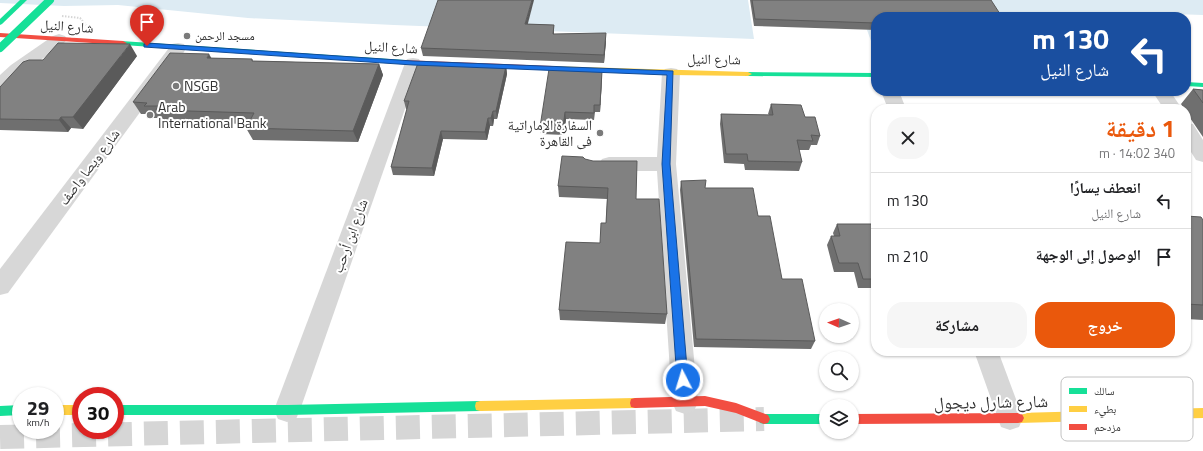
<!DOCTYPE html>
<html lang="ar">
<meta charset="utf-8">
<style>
:root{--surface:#fff;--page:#f6f6f6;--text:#202124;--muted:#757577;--line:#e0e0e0;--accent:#ea580c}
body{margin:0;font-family:"Titillium Web","Noto Naskh Arabic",sans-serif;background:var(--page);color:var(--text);direction:rtl;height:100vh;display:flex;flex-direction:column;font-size:15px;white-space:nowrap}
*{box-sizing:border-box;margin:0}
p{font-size:13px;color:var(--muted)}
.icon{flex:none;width:22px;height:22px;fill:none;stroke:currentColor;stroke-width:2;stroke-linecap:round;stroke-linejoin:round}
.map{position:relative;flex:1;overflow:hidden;direction:ltr}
.details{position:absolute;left:871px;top:104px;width:320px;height:252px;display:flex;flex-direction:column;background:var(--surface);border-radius:16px;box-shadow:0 1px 3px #0004;direction:rtl}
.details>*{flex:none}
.hud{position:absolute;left:871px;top:12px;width:320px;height:84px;border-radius:16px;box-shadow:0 1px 3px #0004;direction:rtl;background:#1a4fa0;color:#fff;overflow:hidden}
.needle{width:26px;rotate:272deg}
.tools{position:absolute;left:819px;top:303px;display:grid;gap:8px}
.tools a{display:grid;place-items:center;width:40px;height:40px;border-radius:50%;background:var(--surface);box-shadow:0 1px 3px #0004;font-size:20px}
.speed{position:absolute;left:12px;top:387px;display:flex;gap:8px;font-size:20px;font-weight:700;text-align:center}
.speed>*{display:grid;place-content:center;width:52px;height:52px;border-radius:50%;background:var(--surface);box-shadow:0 1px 3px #0004;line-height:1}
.speed small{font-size:10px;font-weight:400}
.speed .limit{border:6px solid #d22;background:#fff;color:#111}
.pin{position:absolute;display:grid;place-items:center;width:34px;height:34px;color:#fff;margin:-41px -17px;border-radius:50% 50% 50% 0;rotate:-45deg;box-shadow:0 0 4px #0007}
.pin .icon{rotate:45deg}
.me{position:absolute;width:44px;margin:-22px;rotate:355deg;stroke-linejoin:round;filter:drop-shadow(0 0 3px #0008)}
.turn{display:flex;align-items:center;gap:14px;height:84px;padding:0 16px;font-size:18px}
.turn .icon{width:52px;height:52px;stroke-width:2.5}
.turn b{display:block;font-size:28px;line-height:34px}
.round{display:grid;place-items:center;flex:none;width:42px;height:42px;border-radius:16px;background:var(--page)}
.head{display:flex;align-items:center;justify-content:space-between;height:68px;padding:0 16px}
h1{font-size:24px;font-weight:700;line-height:30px;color:var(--accent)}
.button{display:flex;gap:8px;margin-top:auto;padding:8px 16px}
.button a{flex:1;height:46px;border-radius:16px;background:var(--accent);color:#fff;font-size:16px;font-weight:700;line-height:46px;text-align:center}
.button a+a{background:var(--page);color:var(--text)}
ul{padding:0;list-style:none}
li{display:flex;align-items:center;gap:12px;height:56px;padding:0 16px;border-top:1px solid var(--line)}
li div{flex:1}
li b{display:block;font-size:15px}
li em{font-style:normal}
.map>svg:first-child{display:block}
.water{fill:#ddebf3}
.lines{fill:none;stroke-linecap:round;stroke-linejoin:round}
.primary-tunnel{stroke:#d6d6d6;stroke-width:24;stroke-dasharray:24 12;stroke-linecap:butt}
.path{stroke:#d6d6d6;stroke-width:2;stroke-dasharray:1.5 1.5;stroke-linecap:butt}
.street{fill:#d7d7d7;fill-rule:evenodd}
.fast{fill:#16e098;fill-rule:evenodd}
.slow{fill:#ffcf43;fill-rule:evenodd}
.jam{fill:#f24e42;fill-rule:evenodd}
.fast-bridge{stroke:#16e098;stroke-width:8}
.wall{fill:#6f6f6f}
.shaded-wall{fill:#5a5a5a}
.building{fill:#818181;stroke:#5a5a5a}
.route{fill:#1a73e8;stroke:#114b97}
.poi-dot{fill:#7a7a7a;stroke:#fff;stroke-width:1.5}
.labels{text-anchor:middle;stroke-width:4;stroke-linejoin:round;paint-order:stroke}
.far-poi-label{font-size:12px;fill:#333;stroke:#fff;text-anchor:start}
.street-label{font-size:14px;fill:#333;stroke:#fff}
.poi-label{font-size:14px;fill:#333;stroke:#fff;text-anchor:start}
.near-street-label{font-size:17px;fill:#333;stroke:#fff}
.key{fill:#fff;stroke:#c2c2c2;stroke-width:1}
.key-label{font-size:11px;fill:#333}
</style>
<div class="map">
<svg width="1203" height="451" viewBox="0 0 1203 451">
<rect width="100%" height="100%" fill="#fff"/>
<g class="water">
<polygon points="0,0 748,0 754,39 394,25 248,18 118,5 64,6 0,3"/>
<polygon points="856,0 1203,0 1203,15 1143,13 1145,17 876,17 876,41 871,41"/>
</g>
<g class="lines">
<polyline class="primary-tunnel" points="0,437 764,419"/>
<polyline class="path" points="62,16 80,18 86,25"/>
<g class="street">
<polygon points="59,34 65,36 67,39 65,42 23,73 6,89 0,91 0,75 11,65 53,36"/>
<polygon points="178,43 184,44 186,48 184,52 8,293 0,295 0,269 172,44"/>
<polygon points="413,58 419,59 421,63 300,410 296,419 287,422 278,419 274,410 405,63 407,59"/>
<polygon points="671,68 677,69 680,73 676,164 698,402 694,411 685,414 676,411 672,402 657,171 609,171 602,169 599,164 602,159 609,157 657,157 662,73 665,69"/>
<polygon points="881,91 899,91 906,109 888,109"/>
<polygon points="1152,91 1170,91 1182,109 1164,109"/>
<polygon points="1186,123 1193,124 1203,140 1203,162 1196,160 1186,144"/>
<polygon points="974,351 998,351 1023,418 1019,427 1010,430 1001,427"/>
</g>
<g class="fast">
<polygon points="20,0 27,0 2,24 0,25 0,19"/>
<polygon points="121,41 404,60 408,62 404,64 123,45 119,43"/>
<polygon points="745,72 876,73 876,77 748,76 745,76"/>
<polygon points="1186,82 1203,83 1203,87 1186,86"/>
<polygon points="480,401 484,402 485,406 484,410 480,411 287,415 115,415 115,405 287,405"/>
<polygon points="21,405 21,415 0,416 0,406"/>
<polygon points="764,414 826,414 826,424 764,424 760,423 758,419 760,415"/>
</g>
<g class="slow">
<polygon points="549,66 748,72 752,74 748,76 671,75 552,70 549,70"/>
<polygon points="635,398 639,399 640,403 639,407 635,408 480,411 476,410 475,406 476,402 480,401"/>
<rect x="55" y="405" width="26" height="10"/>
<polygon points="1203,408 1203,418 1018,423 1014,422 1012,418 1014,414 1018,413"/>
</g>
<g class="jam">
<polygon points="0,33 123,41 127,43 123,45 0,37"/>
<polygon points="401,60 552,66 556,68 552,70 404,64 401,64"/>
<polygon points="705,396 736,403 768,415 770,419 768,423 764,424 736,413 705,406 635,408 631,407 630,403 631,399 635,398"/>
<polygon points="1018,413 1022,414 1024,418 1022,422 1018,423 852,424 852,414"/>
</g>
<polyline class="fast-bridge" points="0,48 50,0"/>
</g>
<g class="wall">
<polygon points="750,0 991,0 876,17 876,30 754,26"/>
<polygon points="528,24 554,25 554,34 606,41 604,63 423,56 421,48"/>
<polygon points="137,56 83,129 71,128 68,132 0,130 0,87 43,60"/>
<polygon points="212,58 252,59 253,61 379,64 383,75 358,142 253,140 246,128 248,124 164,122 162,118 153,118 150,114 141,114 133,102"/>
<polygon points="506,66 507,74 497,119 494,119 493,126 490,126 487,140 443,139 434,176 393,175 391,167 407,109 406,109 404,101"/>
<polygon points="602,78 600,112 595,112 594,120 566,119 564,135 541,134 540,127"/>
<polygon points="1193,89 1203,90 1203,137 1186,112 1186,109 1184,109 1181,104"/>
<polygon points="771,104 805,117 820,136 817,145 811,145 809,150 799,150 802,162 799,171 745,170 744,164 724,163 720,124 721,114 769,115 768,114"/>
<polygon points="585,159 636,199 667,314 665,324 560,320 559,310 600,243 606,223 607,199 559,197 558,186"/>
<polygon points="681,181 705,188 758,216 782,279 815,341 811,349 694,347 680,190"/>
<polygon points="876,216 876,288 858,288 854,272 834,272 827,245 831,236 834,236 833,233 837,224 875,224 874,221"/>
<polygon points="1186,216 1203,220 1203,320 1186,319"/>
</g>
<g class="shaded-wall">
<polygon points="532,0 534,0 526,31 525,24"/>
<polygon points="554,25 554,32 553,41 553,34"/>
<polygon points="606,33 606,41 604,63 604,55"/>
<polygon points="130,44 137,56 83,129 73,117"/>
<polygon points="209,54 216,66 207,58"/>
<polygon points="379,64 383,75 358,142 353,131"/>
<polygon points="506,66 507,74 497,119 496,111"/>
<polygon points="602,71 602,78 600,112 600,105"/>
<polygon points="493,111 494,119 493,126 491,118"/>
<polygon points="565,112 566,119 564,135 563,128"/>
<polygon points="61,117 71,128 68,132 59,120"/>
<polygon points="488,118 490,126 487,140 485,132"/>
<polygon points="441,131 443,139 434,176 432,168"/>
</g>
<g class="building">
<polygon points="438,0 532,0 525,24 554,25 553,34 606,33 604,55 421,48"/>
<polygon points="752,0 991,0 1002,17 876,17 876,23 755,19"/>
<polygon points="58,43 130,44 73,117 61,117 59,120 0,119 0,87 23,62 29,60 43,60"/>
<polygon points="170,53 209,54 207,58 252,59 252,61 379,64 353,131 246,128 254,113 156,110 158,106 144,106 147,103 133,102"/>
<polygon points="418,63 506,66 496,111 493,111 491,118 488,118 485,132 441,131 432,168 391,167 409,101 404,101"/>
<polygon points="549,69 602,71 600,105 594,105 594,113 565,112 563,128 540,127"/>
<polygon points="1193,89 1203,90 1203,103"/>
<polygon points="771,104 801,105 805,117 815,117 820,136 811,135 813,141 797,140 802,162 748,161 747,154 726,154 721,114 773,115"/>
<polygon points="562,156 583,157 585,159 593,161 637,161 636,199 659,199 667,314 559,310 566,242 600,243 601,223 606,223 608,188 558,186"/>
<polygon points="706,180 705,188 753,188 758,216 770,216 782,279 802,279 815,341 696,339 681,181"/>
<polygon points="1186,216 1201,217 1203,220 1203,305 1186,304"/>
<polygon points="837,224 876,224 876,279 863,279 858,263 839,263 831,236 840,236"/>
</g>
<polygon class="route" points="147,43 413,61 673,71 670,164 688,380 687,383 683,385 679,383 677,380 662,164 667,75 413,65 144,47 144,44"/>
<g class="poi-dot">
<circle cx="187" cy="36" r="4"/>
<circle cx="176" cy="86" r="4"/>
<circle cx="150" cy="115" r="4"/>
<circle cx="600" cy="133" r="4"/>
</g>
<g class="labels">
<g class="far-poi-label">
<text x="195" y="40">مسجد الرحمن</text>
</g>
<g class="street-label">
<text transform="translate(67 26) rotate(4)" y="5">شارع النيل</text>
<text transform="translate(391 47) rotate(3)" y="5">شارع النيل</text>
<text transform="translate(714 59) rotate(1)" y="5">شارع النيل</text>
<text transform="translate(89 167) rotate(-53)" y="5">شارع ويصا واصف</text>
<text transform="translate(350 236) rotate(-70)" y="5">شارع ابن أرحب</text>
</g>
<g class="poi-label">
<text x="184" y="91">NSGB</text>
<text x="158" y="112">Arab<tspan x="158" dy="16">International Bank</tspan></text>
<text x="592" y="130" text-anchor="end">السفارة الإماراتية<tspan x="592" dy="16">فى القاهرة</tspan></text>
</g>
<g class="near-street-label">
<text transform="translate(991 402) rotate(-1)" y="6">شارع شارل ديجول</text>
</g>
</g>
<rect x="1061" y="377" width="132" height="64" rx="6" class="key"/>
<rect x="1069" y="388" width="18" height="6" fill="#16e098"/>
<rect x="1069" y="406" width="18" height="6" fill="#ffcf43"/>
<rect x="1069" y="424" width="18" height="6" fill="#f24e42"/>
<g class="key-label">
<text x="1094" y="395">سالك</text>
<text x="1094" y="413">بطيء</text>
<text x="1094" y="431">مزدحم</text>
</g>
</svg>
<div class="tools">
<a><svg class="needle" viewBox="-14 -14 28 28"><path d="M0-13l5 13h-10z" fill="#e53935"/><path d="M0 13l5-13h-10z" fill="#757577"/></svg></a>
<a><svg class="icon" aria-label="search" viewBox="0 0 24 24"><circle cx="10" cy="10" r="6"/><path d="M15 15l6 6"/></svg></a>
<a><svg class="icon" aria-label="layers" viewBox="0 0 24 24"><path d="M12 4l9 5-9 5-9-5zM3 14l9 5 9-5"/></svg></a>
</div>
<div class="speed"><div>29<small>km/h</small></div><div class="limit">30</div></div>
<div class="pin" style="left:147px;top:46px;background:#d93025"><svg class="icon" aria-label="arrive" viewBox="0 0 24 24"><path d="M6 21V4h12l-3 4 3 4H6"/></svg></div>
<svg class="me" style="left:683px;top:380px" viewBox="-20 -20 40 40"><circle r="17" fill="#1a73e8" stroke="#fff" stroke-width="3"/><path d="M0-11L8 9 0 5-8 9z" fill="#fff"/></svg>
<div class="hud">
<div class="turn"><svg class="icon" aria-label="left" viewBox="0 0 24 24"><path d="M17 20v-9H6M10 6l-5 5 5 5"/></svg><div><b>130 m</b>شارع النيل</div></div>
</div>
<section class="details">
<div class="head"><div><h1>1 دقيقة</h1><p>340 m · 14:02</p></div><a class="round"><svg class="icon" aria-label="close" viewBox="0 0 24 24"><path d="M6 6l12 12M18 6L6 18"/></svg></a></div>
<ul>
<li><svg class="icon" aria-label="left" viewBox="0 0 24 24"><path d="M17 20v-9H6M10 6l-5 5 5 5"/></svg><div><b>انعطف يسارًا</b><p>شارع النيل</p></div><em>130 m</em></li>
<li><svg class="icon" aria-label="arrive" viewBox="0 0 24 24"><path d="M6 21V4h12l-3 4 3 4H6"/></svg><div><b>الوصول إلى الوجهة</b></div><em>210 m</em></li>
</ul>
<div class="button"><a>خروج</a><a>مشاركة</a></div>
</section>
</div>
